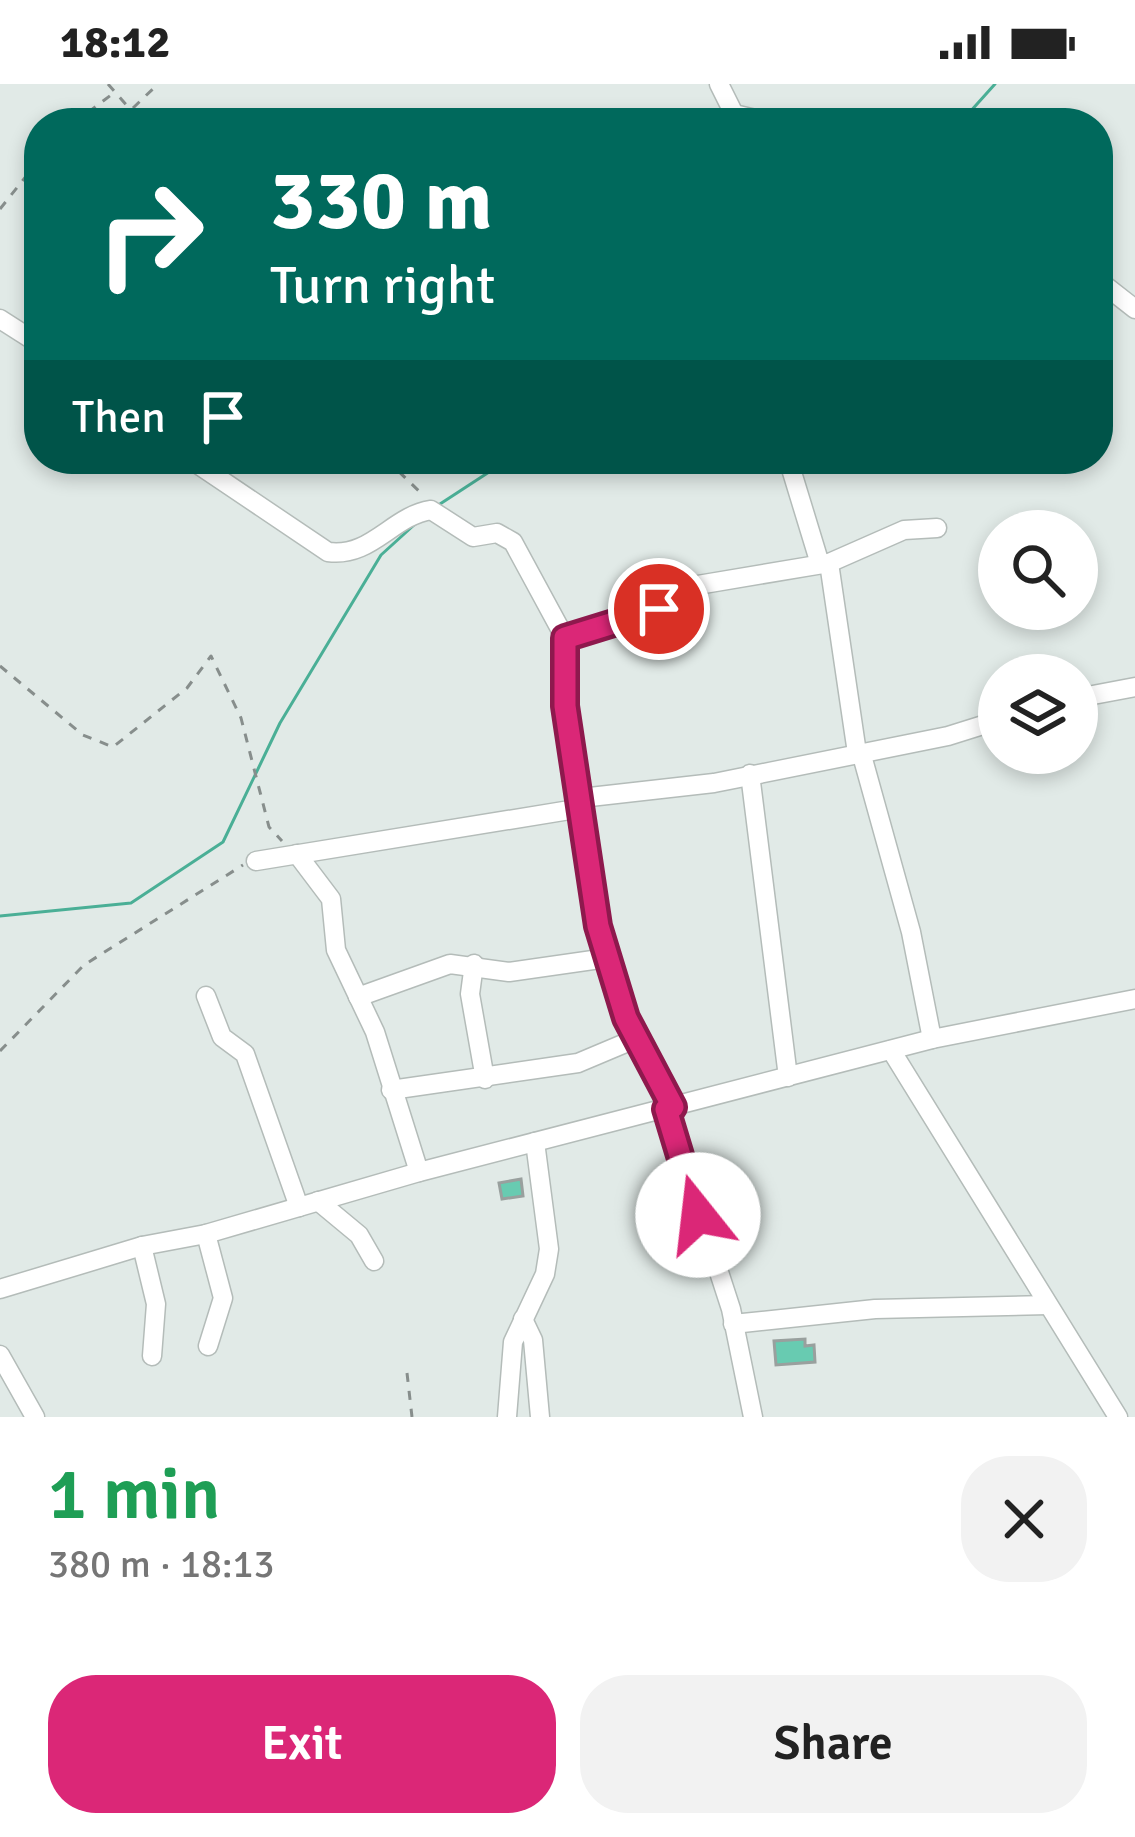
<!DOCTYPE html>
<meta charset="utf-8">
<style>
:root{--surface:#fff;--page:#f2f2f2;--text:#222;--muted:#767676;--accent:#db2777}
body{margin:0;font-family:Signika,sans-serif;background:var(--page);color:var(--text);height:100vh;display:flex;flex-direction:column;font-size:45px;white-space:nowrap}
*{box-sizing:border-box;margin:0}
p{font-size:39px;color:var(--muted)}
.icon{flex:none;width:66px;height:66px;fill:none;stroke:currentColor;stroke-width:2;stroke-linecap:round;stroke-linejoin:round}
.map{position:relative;height:1333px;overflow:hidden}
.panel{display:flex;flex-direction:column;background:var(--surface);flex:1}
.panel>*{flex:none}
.guide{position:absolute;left:24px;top:24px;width:1089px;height:366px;border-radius:48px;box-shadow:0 6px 18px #0003;background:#00695c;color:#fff;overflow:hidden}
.controls{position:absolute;left:978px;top:426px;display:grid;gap:24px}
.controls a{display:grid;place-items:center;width:120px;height:120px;border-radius:50%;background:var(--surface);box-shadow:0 6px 18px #0003;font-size:60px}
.pin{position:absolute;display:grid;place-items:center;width:102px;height:102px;color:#fff;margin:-51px;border:6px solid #fff;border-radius:50%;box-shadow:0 3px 12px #0007}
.me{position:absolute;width:132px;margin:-66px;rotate:344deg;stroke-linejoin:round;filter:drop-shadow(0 0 9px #0008)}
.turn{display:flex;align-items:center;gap:42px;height:252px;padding:0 48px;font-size:54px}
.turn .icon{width:156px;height:156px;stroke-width:2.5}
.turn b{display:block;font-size:84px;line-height:102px}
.then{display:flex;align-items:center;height:114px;padding:0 48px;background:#0003;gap:24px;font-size:45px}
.round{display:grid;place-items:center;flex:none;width:126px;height:126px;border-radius:48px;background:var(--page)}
.overview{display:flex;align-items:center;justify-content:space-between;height:204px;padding:0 48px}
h1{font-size:72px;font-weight:600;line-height:90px;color:#1e9e55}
.cta{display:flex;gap:24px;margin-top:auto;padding:24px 48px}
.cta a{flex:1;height:138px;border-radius:48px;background:var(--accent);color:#fff;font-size:48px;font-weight:600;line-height:138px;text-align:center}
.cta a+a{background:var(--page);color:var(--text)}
.status{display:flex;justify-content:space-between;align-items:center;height:84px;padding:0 60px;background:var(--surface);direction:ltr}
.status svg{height:33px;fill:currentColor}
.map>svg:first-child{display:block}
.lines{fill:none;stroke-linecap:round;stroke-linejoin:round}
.stream{stroke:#4aaf96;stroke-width:3}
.building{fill:#68cbb1;stroke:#99a09e;stroke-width:3}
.minor-casing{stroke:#b4bcb9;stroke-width:21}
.path{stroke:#878e8c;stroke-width:3;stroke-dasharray:9 9;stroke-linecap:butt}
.minor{stroke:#fff;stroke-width:18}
.route-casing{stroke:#8e194d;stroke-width:30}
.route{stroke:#db2777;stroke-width:21}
</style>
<div class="status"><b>18:12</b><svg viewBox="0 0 49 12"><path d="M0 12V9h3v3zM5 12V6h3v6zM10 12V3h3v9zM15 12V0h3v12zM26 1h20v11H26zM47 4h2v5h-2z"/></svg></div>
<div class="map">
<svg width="1135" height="1333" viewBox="0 0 1135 1333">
<rect width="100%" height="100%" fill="#e1eae7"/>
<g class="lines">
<g class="stream">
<polyline points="960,39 995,0"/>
<polyline points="440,420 509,375"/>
<polyline points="0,832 131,819 223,758 280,639 381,471 414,441"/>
</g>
</g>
<g class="building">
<polygon points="521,1095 523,1112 502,1115 499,1099"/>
<polygon points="805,1255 805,1262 814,1261 815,1278 776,1281 774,1257"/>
</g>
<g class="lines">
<defs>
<g id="minor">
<polyline points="719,0 734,30 772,39"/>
<polyline points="1098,196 1135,225"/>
<polyline points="0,235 39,260"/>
<path d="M190,375L328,468C371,474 392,432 431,426L473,453L497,449L513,458L565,554V621L598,842L626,934L673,1023"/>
<polyline points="788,375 820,480"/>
<polyline points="829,479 857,669"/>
<polyline points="565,554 672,520 686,503 829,479 904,446 937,444"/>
<polyline points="1077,614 1135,603"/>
<polyline points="861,668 911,848 932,955"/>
<polyline points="750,690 788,993"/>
<polyline points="581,714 714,699 948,652 999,636"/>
<polyline points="297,770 331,815 336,866 375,948 419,1088"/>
<polyline points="256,777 582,724"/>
<polyline points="474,880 470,910 485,995"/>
<polyline points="206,912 222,953 245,970 299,1123"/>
<polyline points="358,913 450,880 509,888 607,874"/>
<polyline points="891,966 1118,1333"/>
<polyline points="391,1006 578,979 635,955"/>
<polyline points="666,1025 731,1225 753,1333"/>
<polyline points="318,1117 359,1151 374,1177"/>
<polyline points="206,1150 223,1214 208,1262"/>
<polyline points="142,1162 156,1220 152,1272"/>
<polyline points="0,1205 142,1162 206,1150 419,1088 932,955 1135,915"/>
<polyline points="523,1235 533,1256 540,1333"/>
<polyline points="733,1240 875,1225 1048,1221"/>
<polyline points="0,1271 35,1333"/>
<polyline points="507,1333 513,1258 545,1190 549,1165 535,1058"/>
</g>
</defs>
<use href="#minor" class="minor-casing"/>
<g class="path">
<polyline points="108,0 142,39"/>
<polyline points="133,24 158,0"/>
<polyline points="74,39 115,8"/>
<polyline points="0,125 39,76"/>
<polyline points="386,375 423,411"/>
<polyline points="0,582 83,651 113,663 187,604 211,572 241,634 269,743 282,757"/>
<polyline points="0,967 84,881 243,781"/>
<polyline points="407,1289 412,1333"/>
</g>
<use href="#minor" class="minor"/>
</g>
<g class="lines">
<defs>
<polyline id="route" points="659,525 565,554 565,622 598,842 626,934 673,1023 666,1025 698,1131"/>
</defs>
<use href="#route" class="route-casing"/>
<use href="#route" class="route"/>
</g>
</svg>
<div class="controls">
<a><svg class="icon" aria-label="search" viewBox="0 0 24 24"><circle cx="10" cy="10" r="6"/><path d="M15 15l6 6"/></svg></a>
<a><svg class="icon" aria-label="layers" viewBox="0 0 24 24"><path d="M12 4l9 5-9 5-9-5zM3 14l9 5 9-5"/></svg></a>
</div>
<div class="pin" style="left:659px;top:525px;background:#d93025"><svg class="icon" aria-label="arrive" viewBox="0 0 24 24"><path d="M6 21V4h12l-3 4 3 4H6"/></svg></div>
<svg class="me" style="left:698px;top:1131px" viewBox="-20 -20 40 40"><circle r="19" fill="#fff"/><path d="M0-13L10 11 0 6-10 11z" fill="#db2777"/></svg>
<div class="guide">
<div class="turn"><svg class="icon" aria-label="right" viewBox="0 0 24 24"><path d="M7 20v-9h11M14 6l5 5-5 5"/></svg><div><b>330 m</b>Turn right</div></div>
<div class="then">Then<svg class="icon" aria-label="arrive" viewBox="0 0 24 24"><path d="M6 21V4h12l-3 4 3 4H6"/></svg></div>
</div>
</div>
<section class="panel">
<div class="overview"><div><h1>1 min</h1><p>380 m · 18:13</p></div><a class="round"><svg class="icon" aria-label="close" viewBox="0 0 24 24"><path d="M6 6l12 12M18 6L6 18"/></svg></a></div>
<div class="cta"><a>Exit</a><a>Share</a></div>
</section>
